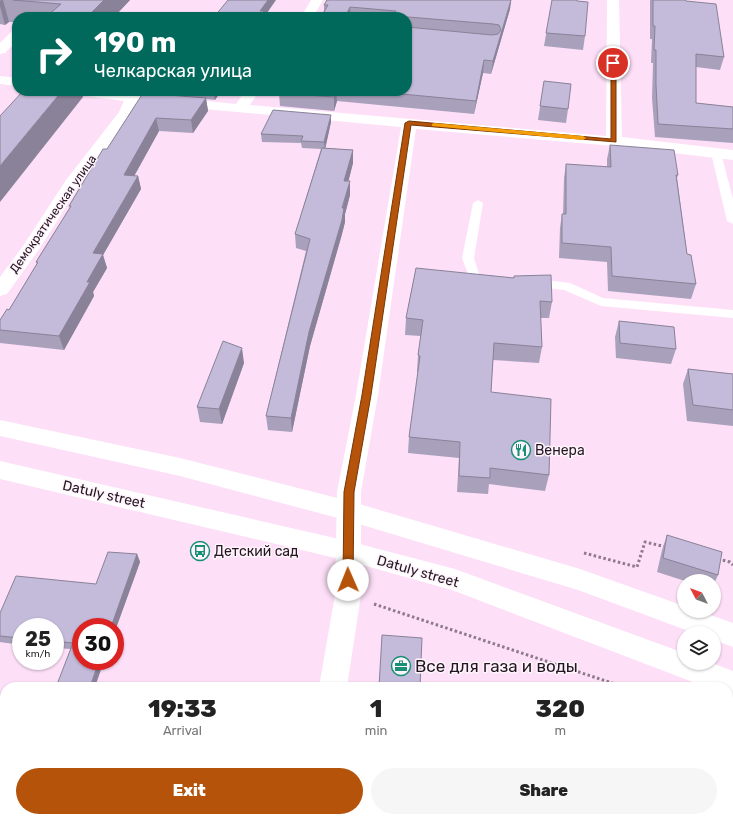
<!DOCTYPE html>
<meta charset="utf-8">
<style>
:root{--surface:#fff;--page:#f6f6f6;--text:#222;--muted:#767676;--accent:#b45309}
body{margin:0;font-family:Rubik,sans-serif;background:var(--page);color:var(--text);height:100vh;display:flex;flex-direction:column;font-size:15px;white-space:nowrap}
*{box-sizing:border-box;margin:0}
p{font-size:13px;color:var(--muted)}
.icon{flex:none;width:22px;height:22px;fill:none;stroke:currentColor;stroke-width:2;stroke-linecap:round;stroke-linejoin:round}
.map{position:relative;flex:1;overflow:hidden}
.panel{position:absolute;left:0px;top:682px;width:733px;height:140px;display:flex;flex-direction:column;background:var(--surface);border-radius:16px 16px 0 0;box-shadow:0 1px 3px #0004}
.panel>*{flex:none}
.guide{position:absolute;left:12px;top:12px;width:400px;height:84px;border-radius:16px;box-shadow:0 1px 3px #0004;background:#00695c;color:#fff;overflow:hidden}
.needle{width:26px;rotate:311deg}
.controls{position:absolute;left:677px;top:574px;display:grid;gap:8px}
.controls a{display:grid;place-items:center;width:44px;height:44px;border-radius:50%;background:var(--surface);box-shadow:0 1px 3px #0004;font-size:20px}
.speed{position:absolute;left:12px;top:618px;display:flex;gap:8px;font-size:20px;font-weight:700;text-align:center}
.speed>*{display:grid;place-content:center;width:52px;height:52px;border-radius:50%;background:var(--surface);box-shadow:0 1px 3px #0004;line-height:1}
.speed small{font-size:10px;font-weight:400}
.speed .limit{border:6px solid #d22;background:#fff;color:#111}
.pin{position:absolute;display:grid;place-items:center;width:34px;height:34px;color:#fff;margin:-17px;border:2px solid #fff;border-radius:50%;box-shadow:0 1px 4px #0007}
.me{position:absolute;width:44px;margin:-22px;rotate:359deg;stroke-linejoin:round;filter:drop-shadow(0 0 3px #0008)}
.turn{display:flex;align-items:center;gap:14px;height:84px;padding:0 16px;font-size:18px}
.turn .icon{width:52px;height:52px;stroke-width:2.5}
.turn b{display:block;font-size:28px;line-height:34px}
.eta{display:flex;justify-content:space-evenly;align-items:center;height:68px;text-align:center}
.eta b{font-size:24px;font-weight:800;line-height:28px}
.primary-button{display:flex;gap:8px;margin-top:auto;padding:8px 16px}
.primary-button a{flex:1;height:46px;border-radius:24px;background:var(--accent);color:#fff;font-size:16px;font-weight:800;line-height:46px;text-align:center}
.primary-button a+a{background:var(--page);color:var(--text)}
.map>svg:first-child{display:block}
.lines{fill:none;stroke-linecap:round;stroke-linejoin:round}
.path{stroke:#8d7989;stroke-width:3;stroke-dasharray:2.5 2.5;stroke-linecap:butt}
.lane{fill:#fff;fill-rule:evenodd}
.street{fill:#fff;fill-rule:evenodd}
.highway{fill:#fff;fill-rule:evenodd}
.wall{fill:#a9a0bb}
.shaded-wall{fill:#898298}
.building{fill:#c4bad9;stroke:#898298}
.route{fill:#b45309;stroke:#753606}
.slow{fill:#f59e0b}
.labels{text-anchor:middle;stroke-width:3;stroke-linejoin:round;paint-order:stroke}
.far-street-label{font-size:12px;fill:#221720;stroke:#fff3fc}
.poi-label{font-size:14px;fill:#221720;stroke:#fff3fc;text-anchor:start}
.street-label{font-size:14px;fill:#221720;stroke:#fff3fc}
.near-poi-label{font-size:17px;fill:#221720;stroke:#fff3fc;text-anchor:start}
</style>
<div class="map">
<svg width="733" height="822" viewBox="0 0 733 822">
<rect width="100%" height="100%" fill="#fddff7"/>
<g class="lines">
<g class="path">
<polyline points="584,553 637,567 645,542 666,547"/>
<polyline points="718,559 730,562 733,565"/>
<polyline points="374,604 624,687"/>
<polyline points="728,726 733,728"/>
</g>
<g class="lane">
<polygon points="716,150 721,153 733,199 733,224 727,221 711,153"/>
<polygon points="478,200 483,203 474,258 479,274 493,281 495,284 493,287 485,287 470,279 462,258 473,203"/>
<polygon points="546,280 570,283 603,298 733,310 733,318 601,306 564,290 546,288 533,290 529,289 527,286 529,283"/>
</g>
<g class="street">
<polygon points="311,0 323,0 313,17 301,17"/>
<polygon points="607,0 619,0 622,137 733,150 733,160 614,146 416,129 378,395 361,492 361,595 347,687 319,687 335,595 337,492 356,395 401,127 138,103 134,113 79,186 40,248 7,294 0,296 0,277 23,246 66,180 119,112 124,101 79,95 74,94 72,91 113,91 236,104 245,91 259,91 250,105 606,136"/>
<polygon points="17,30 17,41 5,53 0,54 0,43 12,31"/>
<polygon points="0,76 17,78 17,86 0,84"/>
<polygon points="296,817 328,817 327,822 295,822"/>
</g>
<g class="highway">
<polygon points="0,420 180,458 349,501 580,569 684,606 684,611 699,611 733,623 733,647 714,640 714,633 694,633 578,590 349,521 180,476 0,436"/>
<polygon points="0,461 348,541 455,569 684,653 684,663 712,663 733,671 733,697 728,695 728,687 706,687 452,590 348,561 0,479"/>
</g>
</g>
<g class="wall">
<polygon points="0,0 130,0 114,17 17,17 17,22 9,22 5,25 0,24"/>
<polygon points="327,0 511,0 510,9 491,74 483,73 474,114 337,101 334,111 280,106 279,93 279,91 407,91 407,17 321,17 324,11 324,5"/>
<polygon points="552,0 577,1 585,36 583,50 544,46"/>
<polygon points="650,0 685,0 724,57 720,70 696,67 696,103 733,107 733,143 655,137 652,98 653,63 651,63 652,39 650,39"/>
<polygon points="17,41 17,65 12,46"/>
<polygon points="544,81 568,109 566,123 538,120"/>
<polygon points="152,91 221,91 215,100 206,99 208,111 193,133 159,131 134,176 138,176 141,189 103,255 107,268 93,292 94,296 64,350 0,343 0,320 9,310 37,264 36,262 70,208 69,206 107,149 152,93"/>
<polygon points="331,122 325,148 353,150 353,163 348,181 350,195 345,214 345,222 342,234 310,346 292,432 268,430 266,416 306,251 296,248 295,234 321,149 302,148 301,143 262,142 261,134"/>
<polygon points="610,145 678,175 677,178 687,254 696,284 691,299 608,291 607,262 559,258 560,228 562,214 563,214 564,178 566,164 607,167 607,159"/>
<polygon points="416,268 552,302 549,318 540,318 542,347 539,363 493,360 491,392 549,475 545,491 489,484 488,494 457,492 459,458 408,453 409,437 418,372 417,372 418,355 421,336 405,335 406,318"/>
<polygon points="619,321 676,349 671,364 616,358 615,337"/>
<polygon points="244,363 222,424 200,422 197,407"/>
<polygon points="688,369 733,374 733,426 687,421 683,384"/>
<polygon points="667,535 718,575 714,584 714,581 685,581 657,572 662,550"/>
<polygon points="137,554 140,562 115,631 115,627 71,649 55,648 55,627 21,627 21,645 0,642 0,613 96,584"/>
<rect x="508" y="817" width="100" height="5"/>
<polygon points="661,817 728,817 733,822 662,822"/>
<polygon points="84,818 206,822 87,822"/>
</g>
<g class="shaded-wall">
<polygon points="1,0 3,0 9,22 5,25 0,6 0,1"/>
<polygon points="104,0 130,0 114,17 87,17"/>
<polygon points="268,0 276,0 265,16 265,17 260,17 260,11"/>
<polygon points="511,0 510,9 491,74 493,61"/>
<polygon points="350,7 351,17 345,17"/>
<polygon points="484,60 483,73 474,114 476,101"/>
<polygon points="62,91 81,91 83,97 0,202 0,166"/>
<polygon points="213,91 221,91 215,100"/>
<polygon points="335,91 336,91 337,101 334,111 334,97"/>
<polygon points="206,98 208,111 193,133 191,120"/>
<polygon points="331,115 331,122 325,150 324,142"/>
<polygon points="156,118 159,131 127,189 124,175"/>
<polygon points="353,150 353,163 345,195 344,181"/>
<polygon points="138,176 141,189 103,255 107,268 93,292 94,296 64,350 59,336 87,282 93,253"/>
<polygon points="350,181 350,195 345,214 345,222 342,234 310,346 292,432 291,418 309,332"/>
<polygon points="242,348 244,363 222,424 219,409"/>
<polygon points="137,554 140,562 115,631 115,627 111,627"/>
<polygon points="99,661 104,661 95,687 90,687"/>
<polygon points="204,817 208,817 206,822 203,822"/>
</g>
<g class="building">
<polygon points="13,0 104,0 87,17 46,17 61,4"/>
<polygon points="228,0 268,0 260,11 264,11 260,17 214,17"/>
<polygon points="327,0 511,0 493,61 484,60 476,101 370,91 407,91 407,27 492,35 498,34 501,30 499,25 493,24 408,17 393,17 396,11 350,7 345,17 321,17 328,5 324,5"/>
<polygon points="552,0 577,0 577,1 588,2 585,36 546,33"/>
<polygon points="653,0 685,0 686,1 716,4 724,57 696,54 696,103 733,107 733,129 658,124 656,85 656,50 654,50 655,26 653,26"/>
<polygon points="17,41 17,47 12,46"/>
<polygon points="544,81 571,84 568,109 540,106"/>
<polygon points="23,91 62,91 0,166 0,116"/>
<polygon points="279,91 335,91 334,97 279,93"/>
<polygon points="143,93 206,98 191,120 156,118 124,175 138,176 93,253 103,254 87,282 90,282 59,336 0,330 0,320 7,309 9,310 38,262 36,262 71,206 69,206 103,149 107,149"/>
<polygon points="273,110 331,115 324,142 301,141 303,136 261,134"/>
<polygon points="610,145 674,150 678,175 676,175 687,254 691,255 696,284 612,276 611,247 562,243 562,214 566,214 566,164 611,167"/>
<polygon points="322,148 353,150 344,181 350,181 342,208 344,208 342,220 309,332 291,418 266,416 310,239 295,234"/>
<polygon points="416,268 514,278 514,276 551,275 552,302 540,301 542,347 494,343 491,392 551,399 549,475 490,468 490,478 459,476 460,442 409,437 420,356 418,355 423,320 406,318"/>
<polygon points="619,321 674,327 676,349 620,343"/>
<polygon points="223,341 242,348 219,409 197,407"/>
<polygon points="688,369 733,374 733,410 693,405"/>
<polygon points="667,535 722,552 718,575 663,558"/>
<polygon points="108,552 137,554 111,627 81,627 81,661 99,661 90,687 56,687 73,643 55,641 55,627 21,627 21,638 0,636 0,613 16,576 96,584"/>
<polygon points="382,635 422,638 420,687 379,687"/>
<polygon points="733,789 733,822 675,822 674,817 728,817 728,792"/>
<polygon points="85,817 204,817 203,822 116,822 84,818"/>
<polygon points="353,817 433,817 433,822 352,822"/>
<rect x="510" y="817" width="98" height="5"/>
</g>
<polygon class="route" points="611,61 616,63 616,142 411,125 371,395 354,492 353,580 352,584 348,585 344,584 343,580 344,492 362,395 405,123 409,121 611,139"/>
<polygon class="slow" points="434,123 583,136 586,138 583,140 432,126 432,124"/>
<defs>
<symbol id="restaurant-ring" viewBox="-11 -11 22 22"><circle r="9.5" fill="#fff3fc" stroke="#189075" stroke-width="1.5"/><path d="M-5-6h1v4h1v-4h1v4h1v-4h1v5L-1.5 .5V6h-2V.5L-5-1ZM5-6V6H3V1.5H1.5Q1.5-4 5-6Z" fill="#189075"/></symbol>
<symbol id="bus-ring" viewBox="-11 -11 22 22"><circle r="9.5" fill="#fff3fc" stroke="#189075" stroke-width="1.5"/><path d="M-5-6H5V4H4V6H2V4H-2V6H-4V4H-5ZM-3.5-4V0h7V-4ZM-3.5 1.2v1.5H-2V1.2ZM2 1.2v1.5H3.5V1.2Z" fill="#189075"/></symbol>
<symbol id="office-ring" viewBox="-11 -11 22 22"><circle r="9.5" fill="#fff3fc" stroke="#189075" stroke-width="1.5"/><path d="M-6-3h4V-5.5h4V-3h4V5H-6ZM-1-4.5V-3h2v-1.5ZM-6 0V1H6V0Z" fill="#189075"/></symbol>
</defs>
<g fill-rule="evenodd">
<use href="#restaurant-ring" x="510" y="439" width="22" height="22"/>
<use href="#bus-ring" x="189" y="540" width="22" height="22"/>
<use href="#office-ring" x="390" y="655" width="22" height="22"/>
</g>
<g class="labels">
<g class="far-street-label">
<text transform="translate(53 214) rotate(-55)" y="4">Демократическая улица</text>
</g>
<g class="poi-label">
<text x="535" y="455">Венера</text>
<text x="214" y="556">Детский сад</text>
</g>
<g class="street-label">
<text transform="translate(104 494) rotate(13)" y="5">Datuly street</text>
<text transform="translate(418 571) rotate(16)" y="5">Datuly street</text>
</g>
<g class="near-poi-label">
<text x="415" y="672">Все для газа и воды</text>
</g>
</g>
</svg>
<div class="controls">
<a><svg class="needle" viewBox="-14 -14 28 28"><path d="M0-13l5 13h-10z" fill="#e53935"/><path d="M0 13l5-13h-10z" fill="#767676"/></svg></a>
<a><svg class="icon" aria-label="layers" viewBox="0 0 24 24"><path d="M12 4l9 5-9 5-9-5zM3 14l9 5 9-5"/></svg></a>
</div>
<div class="speed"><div>25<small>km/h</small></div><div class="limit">30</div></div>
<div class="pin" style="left:613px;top:63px;background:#d93025"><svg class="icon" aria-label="arrive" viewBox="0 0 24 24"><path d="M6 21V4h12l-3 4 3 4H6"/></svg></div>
<svg class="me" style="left:348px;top:580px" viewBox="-20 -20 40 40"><circle r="19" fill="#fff"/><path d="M0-13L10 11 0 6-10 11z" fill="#b45309"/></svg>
<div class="guide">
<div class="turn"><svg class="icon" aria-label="right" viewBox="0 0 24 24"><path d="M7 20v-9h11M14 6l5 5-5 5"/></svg><div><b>190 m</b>Челкарская улица</div></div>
</div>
<section class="panel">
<div class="eta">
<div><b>19:33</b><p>Arrival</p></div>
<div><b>1</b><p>min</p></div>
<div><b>320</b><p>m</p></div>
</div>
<div class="primary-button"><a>Exit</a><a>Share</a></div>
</section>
</div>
